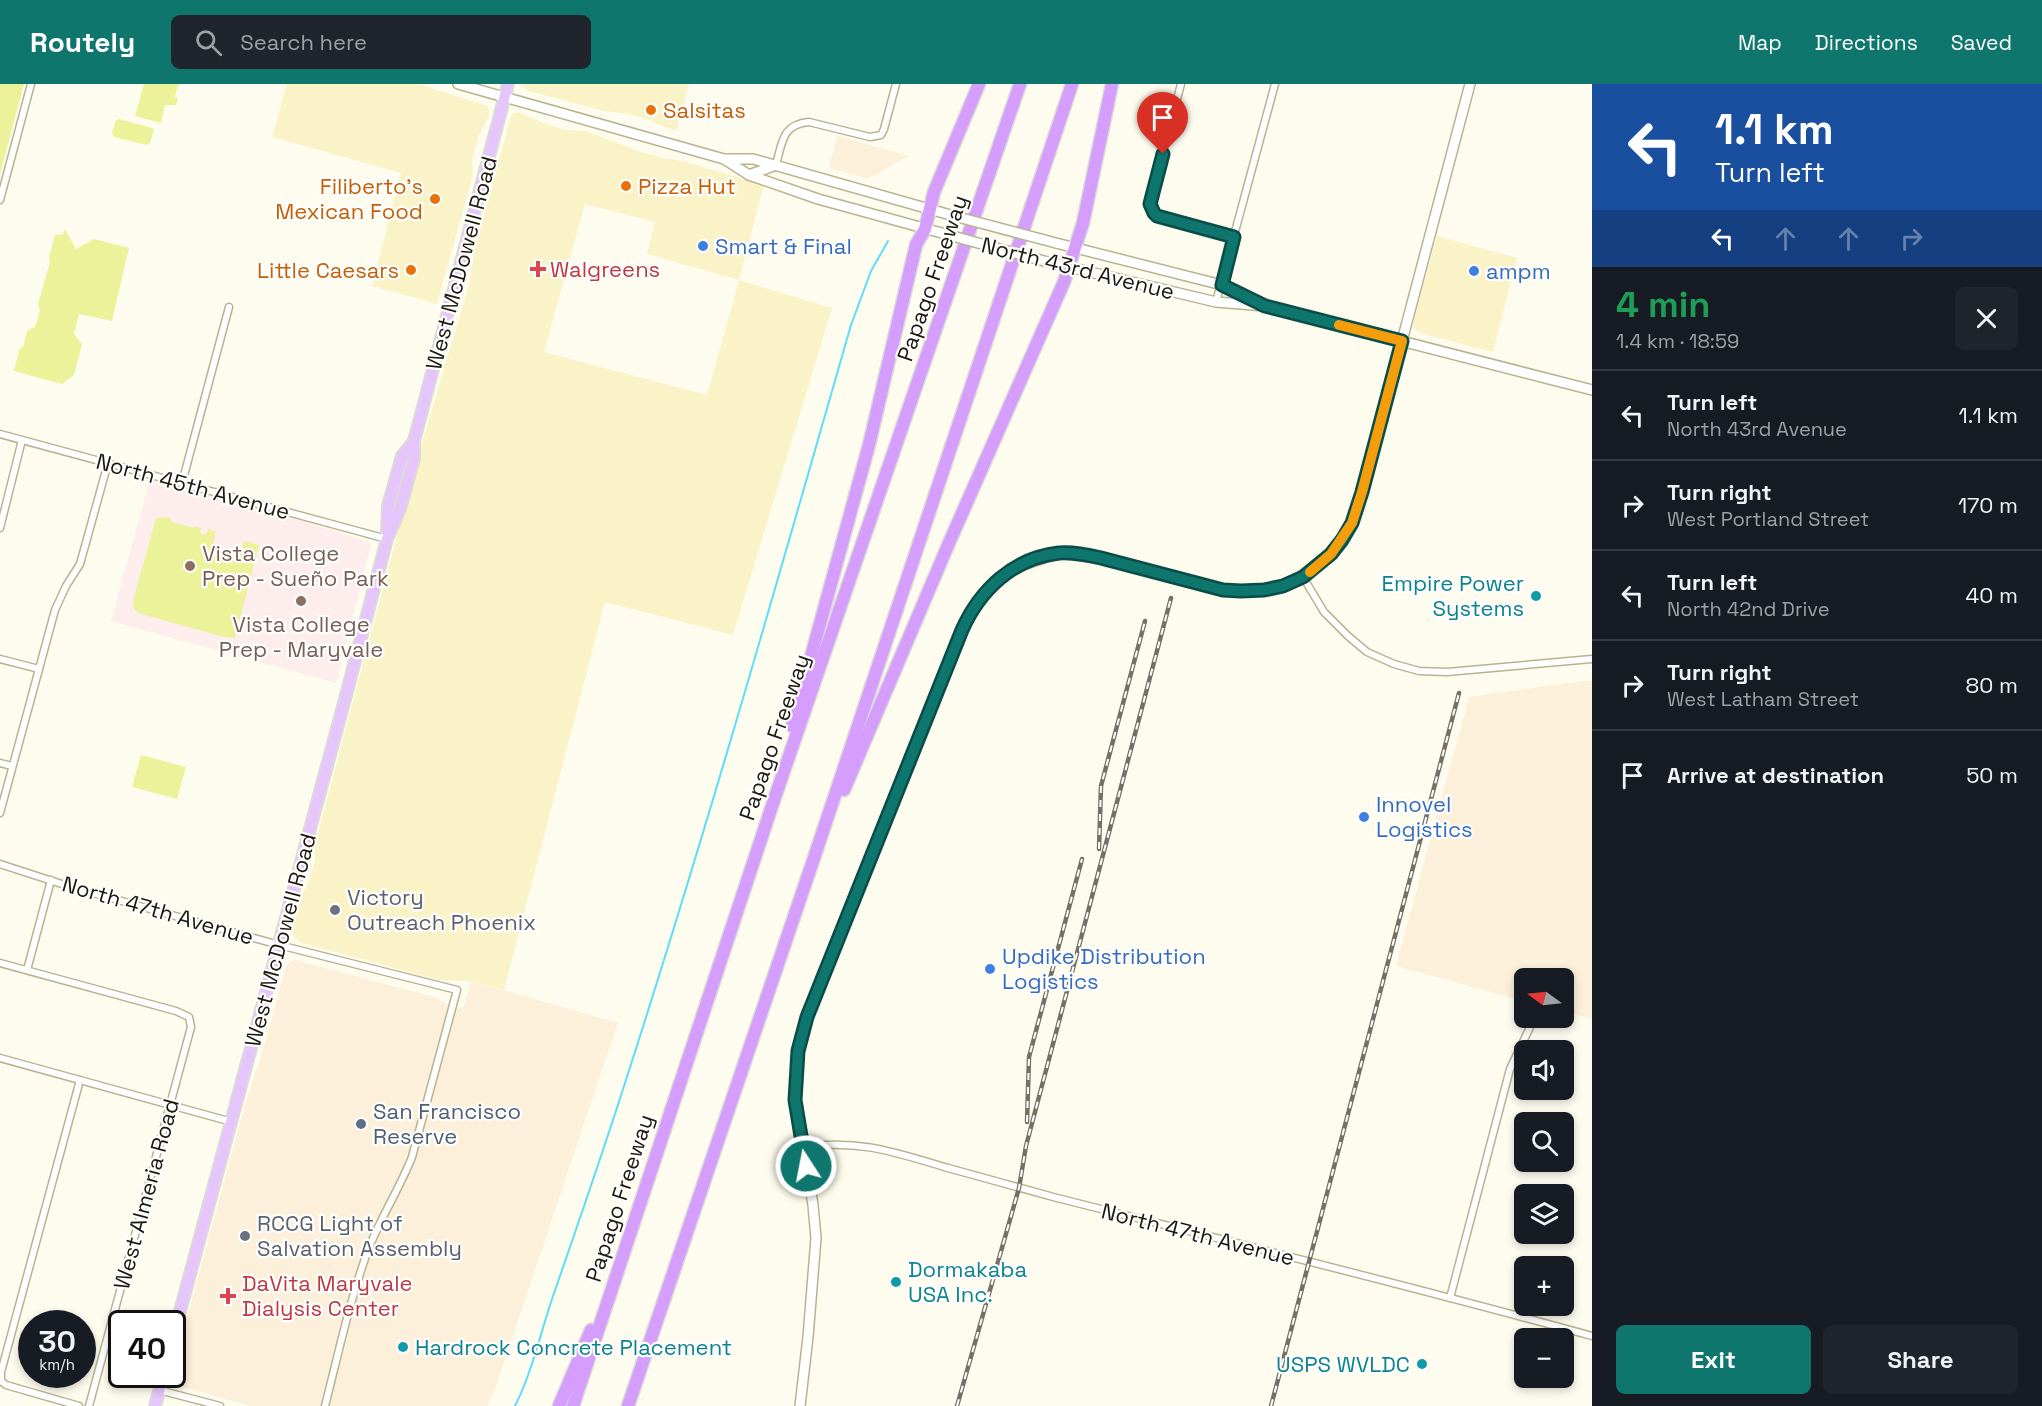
<!DOCTYPE html>
<meta charset="utf-8">
<style>
:root{--surface:#171b24;--page:#20242c;--text:#f1f3f6;--muted:#9ea1a6;--line:#363941;--accent:#0f766e}
body{margin:0;font-family:"Space Grotesk",sans-serif;background:var(--page);color:var(--text);height:100vh;display:flex;flex-direction:column;font-size:22px;white-space:nowrap}
*{box-sizing:border-box;margin:0}
p{font-size:20px;color:var(--muted)}
.icon{flex:none;width:33px;height:33px;fill:none;stroke:currentColor;stroke-width:2;stroke-linecap:round;stroke-linejoin:round}
.map{position:relative;flex:1;overflow:hidden}
.side{display:flex;flex-direction:column;background:var(--surface);width:450px}
.side>*{flex:none}
.top-card{background:#1a4fa0;color:#fff;overflow:hidden}
.needle{width:39px;rotate:285deg}
.controls{position:absolute;left:1514px;top:884px;display:grid;gap:12px}
.controls a{display:grid;place-items:center;width:60px;height:60px;border-radius:9px;background:var(--surface);box-shadow:0 3px 9px #0003;font-size:30px}
.speed{position:absolute;left:18px;top:1226px;display:flex;gap:12px;font-size:30px;font-weight:700;text-align:center}
.speed>*{display:grid;place-content:center;width:78px;height:78px;border-radius:50%;background:var(--surface);box-shadow:0 3px 9px #0003;line-height:1}
.speed small{font-size:15px;font-weight:400}
.speed .limit{border:3px solid #111;border-radius:9px;background:#fff;color:#111}
.pin{position:absolute;display:grid;place-items:center;width:51px;height:51px;color:#fff;margin:-62px -26px;border-radius:50% 50% 50% 0;rotate:-45deg;box-shadow:0 0 6px #0007}
.pin .icon{rotate:45deg}
.me{position:absolute;width:66px;margin:-33px;rotate:349deg;stroke-linejoin:round;filter:drop-shadow(0 0 4px #0008)}
.turn{display:flex;align-items:center;gap:21px;height:126px;padding:0 24px;font-size:27px}
.turn .icon{width:78px;height:78px;stroke-width:2.5}
.turn b{display:block;font-size:42px;line-height:51px}
.lanes{display:flex;align-items:center;height:57px;padding:0 24px;background:#0003;justify-content:center;gap:30px;direction:ltr}
.lanes .off{opacity:.35}
.round{display:grid;place-items:center;flex:none;width:63px;height:63px;border-radius:9px;background:var(--page)}
.head{display:flex;align-items:center;justify-content:space-between;height:102px;padding:0 24px}
h1{font-size:36px;font-weight:600;line-height:45px;color:#1e9e55}
.action{display:flex;gap:12px;margin-top:auto;padding:12px 24px}
.action a{flex:1;height:69px;border-radius:9px;background:var(--accent);color:#fff;font-size:24px;font-weight:600;line-height:69px;text-align:center}
.action a+a{background:var(--page);color:var(--text)}
ul{padding:0;list-style:none}
li{display:flex;align-items:center;gap:18px;height:90px;padding:0 24px;border-top:2px solid var(--line)}
li div{flex:1}
li b{display:block;font-size:22px}
li em{font-style:normal}
header{display:flex;align-items:center;gap:36px;box-sizing:border-box;height:84px;padding:0 30px;background:var(--accent);color:#fff}
header strong{font-size:28px}
nav{display:flex;gap:33px;margin-inline-start:auto;font-size:21px}
.search{width:420px;height:54px;background:var(--page);display:flex;align-items:center;gap:15px;box-sizing:border-box;padding:0 21px;border-radius:9px;color:var(--muted);font-size:22px}
main{display:flex;flex:1;min-height:0}
.map>svg:first-child{display:block}
.built{fill:#fbf3c8;fill-rule:evenodd}
.industrial{fill:#fcf0db}
.education{fill:#fdeded}
.green{fill:#ecf299}
.lines{fill:none;stroke-linecap:round;stroke-linejoin:round}
.stream{stroke:#5bdefa;stroke-width:2}
.street-casing{stroke:#b9b391;stroke-width:9}
.secondary-casing{stroke:#b9b391;stroke-width:12}
.primary-casing{stroke:#dbdad8;stroke-width:14}
.highway-casing{stroke:#dbdad8;stroke-width:15}
.street{stroke:#fff;stroke-width:6}
.secondary{stroke:#fff;stroke-width:9}
.primary{stroke:#e6c5fd;stroke-width:10}
.highway{stroke:#d59efc;stroke-width:12}
.rail-casing{stroke:#747164;stroke-width:4.5}
.rail{stroke:#fff;stroke-width:2;stroke-dasharray:7;stroke-linecap:butt}
.secondary-bridge-casing{stroke:#b9b391;stroke-width:12;stroke-linecap:butt}
.secondary-bridge{stroke:#fff;stroke-width:9}
.route-casing{stroke:#0a4d48;stroke-width:15}
.route{stroke:#0f766e;stroke-width:10}
.slow{stroke:#f59e0b;stroke-width:10}
.food-dot{fill:#e8710a;stroke:#fff;stroke-width:2}
.shop-dot{fill:#3f7fe0;stroke:#fff;stroke-width:2}
.health-dot{fill:#e0444e;stroke:#fff;stroke-width:2}
.education-dot{fill:#8d6e63;stroke:#fff;stroke-width:2}
.culture-dot{fill:#0f9aa8;stroke:#fff;stroke-width:2}
.worship-dot{fill:#6b7280;stroke:#fff;stroke-width:2}
.service-dot{fill:#5c6f8a;stroke:#fff;stroke-width:2}
.labels{text-anchor:middle;stroke-width:4.5;stroke-linejoin:round;paint-order:stroke}
.food-label{font-size:22px;fill:#c56008;stroke:#fff;text-anchor:start}
.shop-label{font-size:22px;fill:#366cbe;stroke:#fff;text-anchor:start}
.street-label{font-size:22px;fill:#1c190c;stroke:#fff}
.health-label{font-size:22px;fill:#be3a42;stroke:#fff;text-anchor:start}
.education-label{font-size:22px;fill:#785e54;stroke:#fff;text-anchor:start}
.culture-label{font-size:22px;fill:#0d838f;stroke:#fff;text-anchor:end}
.worship-label{font-size:22px;fill:#5b616d;stroke:#fff;text-anchor:start}
.service-label{font-size:22px;fill:#4e5e75;stroke:#fff;text-anchor:start}
</style>
<header>
<strong>Routely</strong>
<div class="search"><svg class="icon" aria-label="search" viewBox="0 0 24 24"><circle cx="10" cy="10" r="6"/><path d="M15 15l6 6"/></svg>Search here</div>
<nav><a>Map</a><a>Directions</a><a>Saved</a></nav>
</header>
<main>
<div class="map">
<svg width="1592" height="1322" viewBox="0 0 1592 1322">
<rect width="100%" height="100%" fill="#fefcee"/>
<g class="built">
<polygon points="287,0 418,0 488,22 490,30 479,51 472,75 473,91 437,220 372,202 401,89 272,53"/>
<polygon points="520,0 689,0 676,47 644,34 629,30 604,27 528,7"/>
<path d="M519,28L543,39L566,46L586,47L639,67L660,73L687,78L764,101L739,196L832,224L733,551L605,518L504,906L471,897L439,896L302,859L295,855L292,846L298,821L309,796L315,777V760L418,373L470,197L474,170L511,32L514,29ZM585,120L655,138L647,170L739,196L707,311L544,268Z"/>
<polygon points="1437,152 1517,174 1493,268 1419,249 1413,243 1413,239"/>
</g>
<g class="industrial">
<polygon points="837,52 909,72 868,95 829,84"/>
<polygon points="1584,597 1592,597 1592,935 1563,927 1563,894 1524,894 1524,917 1396,882 1469,613"/>
<polygon points="295,876 438,914 441,917 463,925 471,897 618,939 496,1302 487,1322 251,1322 179,1302 174,1297 173,1287 245,1020 263,967 286,883 290,878"/>
</g>
<polygon class="education" points="150,396 269,427 366,457 371,461 336,599 111,537"/>
<g class="green">
<polygon points="0,0 24,0 0,90"/>
<polygon points="144,0 182,0 178,1 175,13 178,14 176,21 165,21 161,39 135,32"/>
<polygon points="119,35 152,44 154,46 150,59 147,61 114,53 112,49 116,36"/>
<polygon points="65,145 76,165 94,155 129,164 112,237 79,230 74,250 82,260 74,291 62,300 14,287 19,266 23,263 27,247 35,243 40,227 38,220 50,178 49,173 55,151 63,150"/>
<polygon points="169,433 172,438 194,444 195,442 201,444 200,449 206,451 208,445 216,447 212,464 240,471 244,457 259,461 235,554 224,553 138,529 133,523 133,517 156,434"/>
<polygon points="141,671 186,683 177,715 132,703"/>
</g>
<g class="lines">
<path class="stream" d="M515,1322C532,1288 540,1251 552,1215C577,1143 602,1071 625,999C706,748 778,495 851,241L871,187L888,157"/>
<defs>
<g id="street">
<polyline points="1181,0 1150,116 1152,124 1157,133 1234,153"/>
<path d="M776,81C782,59 782,40 809,38L870,53L881,51L884,45L896,0"/>
<polyline points="0,116 31,0"/>
<polyline points="1216,218 1275,0"/>
<polyline points="0,350 387,455"/>
<polyline points="182,399 229,223"/>
<polyline points="0,444 22,356"/>
<polyline points="1303,493 1324,528 1348,552 1367,568 1394,580 1419,587 1447,588 1592,575"/>
<polyline points="0,575 39,585"/>
<polyline points="0,679 12,682"/>
<polyline points="0,729 55,526 66,502 80,480 108,379"/>
<path d="M0,780L68,802L279,861L457,906L412,1073C399,1106 379,1136 367,1169C349,1219 338,1271 325,1322"/>
<polyline points="0,879 176,927 189,933 191,943 89,1322"/>
<polyline points="27,886 51,796"/>
<polyline points="0,974 232,1038"/>
<path d="M802,1063C859,1055 894,1068 948,1084C984,1094 1021,1104 1057,1114C1236,1159 1415,1203 1592,1252"/>
<polyline points="1450,1214 1510,985 1533,937"/>
<polyline points="159,1306 220,1322"/>
<polyline points="79,1322 6,1301 1,1297 1,1288 80,996"/>
</g>
<g id="secondary">
<polyline points="458,0 724,75 753,75 954,132"/>
<polyline points="724,75 749,91 818,115 938,148"/>
<polyline points="749,91 776,81"/>
<polyline points="1056,159 1222,201 1260,220"/>
<polyline points="1044,177 1216,218 1265,222 1592,306"/>
<path d="M800,1322L808,1253L816,1154L813,1121L795,1016L798,967L807,933L886,733L970,528L988,505L1011,485L1059,469L1101,474L1223,506C1262,509 1289,505 1320,479C1333,468 1344,455 1351,439C1356,429 1358,418 1362,408L1470,0"/>
</g>
<g id="primary">
<polyline points="387,447 388,422 402,372 414,357"/>
<polyline points="172,1257 345,615 387,455 400,425 414,374 414,357 508,0"/>
<polyline points="155,1322 164,1290"/>
</g>
<g id="highway">
<polyline points="792,642 869,361 916,161 925,145 934,108 979,0"/>
<polyline points="844,706 949,459 1064,198 1083,139 1112,0"/>
<polyline points="559,1322 591,1246"/>
<polyline points="573,1322 774,716 1020,0"/>
<polyline points="628,1322 815,771 1072,0"/>
</g>
</defs>
<use href="#street" class="street-casing"/>
<use href="#secondary" class="secondary-casing"/>
<use href="#primary" class="primary-casing"/>
<use href="#highway" class="highway-casing"/>
<use href="#street" class="street"/>
<use href="#secondary" class="secondary"/>
<use href="#primary" class="primary"/>
<use href="#highway" class="highway"/>
<defs>
<g id="rail">
<polyline points="1099,765 1101,702 1145,537"/>
<polyline points="1027,1038 1029,973 1082,775"/>
<polyline points="957,1322 1019,1104 1026,1062 1171,514"/>
<polyline points="1271,1322 1459,609"/>
</g>
</defs>
<use href="#rail" class="rail-casing"/>
<use href="#rail" class="rail"/>
<defs>
<g id="secondary-bridge">
<polyline points="954,132 1056,159"/>
<polyline points="938,148 1044,177"/>
</g>
</defs>
<use href="#secondary-bridge" class="secondary-bridge-casing"/>
<use href="#secondary-bridge" class="secondary-bridge"/>
</g>
<g class="lines">
<defs>
<path id="route" d="M806,1082L795,1016L798,967L807,933L962,546C980,506 1013,474 1059,469C1073,468 1087,471 1101,474L1223,506L1241,507L1264,506L1283,502L1303,493L1331,470L1342,456L1352,439L1362,408L1402,257L1265,222L1222,201L1234,153L1157,132L1154,129L1150,120L1163,70"/>
</defs>
<use href="#route" class="route-casing"/>
<use href="#route" class="route"/>
<polyline class="slow" points="1310,488 1331,470 1352,439 1362,408 1402,257 1339,241"/>
</g>
<g class="food-dot">
<circle cx="651" cy="26" r="6"/>
<circle cx="626" cy="102" r="6"/>
<circle cx="435" cy="115" r="6"/>
<circle cx="411" cy="186" r="6"/>
</g>
<g class="shop-dot">
<circle cx="703" cy="162" r="6"/>
<circle cx="1474" cy="187" r="6"/>
<circle cx="1364" cy="733" r="6"/>
<circle cx="990" cy="885" r="6"/>
</g>
<g class="health-dot">
<path d="M535 176h6v6h6v6h-6v6h-6v-6h-6v-6h6z"/>
<path d="M225 1203h6v6h6v6h-6v6h-6v-6h-6v-6h6z"/>
</g>
<g class="education-dot">
<circle cx="190" cy="482" r="6"/>
<circle cx="301" cy="517" r="6"/>
</g>
<g class="culture-dot">
<circle cx="1536" cy="512" r="6"/>
<circle cx="896" cy="1198" r="6"/>
<circle cx="403" cy="1263" r="6"/>
<circle cx="1422" cy="1280" r="6"/>
</g>
<g class="worship-dot">
<circle cx="335" cy="826" r="6"/>
<circle cx="245" cy="1152" r="6"/>
</g>
<circle class="service-dot" cx="361" cy="1040" r="6"/>
<g class="labels">
<g class="food-label">
<text x="663" y="34">Salsitas</text>
<text x="423" y="110" text-anchor="end">Filiberto's<tspan x="423" dy="25">Mexican Food</tspan></text>
<text x="638" y="110">Pizza Hut</text>
<text x="399" y="194" text-anchor="end">Little Caesars</text>
</g>
<g class="shop-label">
<text x="715" y="170">Smart &amp; Final</text>
<text x="1486" y="195">ampm</text>
<text x="1376" y="728">Innovel<tspan x="1376" dy="25">Logistics</tspan></text>
<text x="1002" y="880">Updike Distribution<tspan x="1002" dy="25">Logistics</tspan></text>
</g>
<g class="street-label">
<text transform="translate(461 179) rotate(-75)" y="8">West McDowell Road</text>
<text transform="translate(1078 184) rotate(14)" y="8">North 43rd Avenue</text>
<text transform="translate(932 194) rotate(-71)" y="8">Papago Freeway</text>
<text transform="translate(193 402) rotate(15)" y="8">North 45th Avenue</text>
<text transform="translate(774 653) rotate(-71)" y="8">Papago Freeway</text>
<text transform="translate(158 826) rotate(16)" y="8">North 47th Avenue</text>
<text transform="translate(280 856) rotate(-75)" y="8">West McDowell Road</text>
<text transform="translate(146 1110) rotate(-75)" y="8">West Almeria Road</text>
<text transform="translate(619 1114) rotate(-72)" y="8">Papago Freeway</text>
<text transform="translate(1198 1150) rotate(14)" y="8">North 47th Avenue</text>
</g>
<g class="health-label">
<text x="550" y="193">Walgreens</text>
<text x="242" y="1207">DaVita Maryvale<tspan x="242" dy="25">Dialysis Center</tspan></text>
</g>
<g class="education-label">
<text x="202" y="477">Vista College<tspan x="202" dy="25">Prep - Sueño Park</tspan></text>
<text x="301" y="548" text-anchor="middle">Vista College<tspan x="301" dy="25">Prep - Maryvale</tspan></text>
</g>
<g class="culture-label">
<text x="1524" y="507">Empire Power<tspan x="1524" dy="25">Systems</tspan></text>
<text x="908" y="1193" text-anchor="start">Dormakaba<tspan x="908" dy="25">USA Inc.</tspan></text>
<text x="415" y="1271" text-anchor="start">Hardrock Concrete Placement</text>
<text x="1410" y="1288">USPS WVLDC</text>
</g>
<g class="worship-label">
<text x="347" y="821">Victory<tspan x="347" dy="25">Outreach Phoenix</tspan></text>
<text x="257" y="1147">RCCG Light of<tspan x="257" dy="25">Salvation Assembly</tspan></text>
</g>
<g class="service-label">
<text x="373" y="1035">San Francisco<tspan x="373" dy="25">Reserve</tspan></text>
</g>
</g>
</svg>
<div class="controls">
<a><svg class="needle" viewBox="-14 -14 28 28"><path d="M0-13l5 13h-10z" fill="#e53935"/><path d="M0 13l5-13h-10z" fill="#9ea1a6"/></svg></a>
<a><svg class="icon" aria-label="sound" viewBox="0 0 24 24"><path d="M4 9h4l5-4v14l-5-4H4zM17 9q2 3 0 6"/></svg></a>
<a><svg class="icon" aria-label="search" viewBox="0 0 24 24"><circle cx="10" cy="10" r="6"/><path d="M15 15l6 6"/></svg></a>
<a><svg class="icon" aria-label="layers" viewBox="0 0 24 24"><path d="M12 4l9 5-9 5-9-5zM3 14l9 5 9-5"/></svg></a>
<a>+</a>
<a>−</a>
</div>
<div class="speed"><div>30<small>km/h</small></div><div class="limit">40</div></div>
<div class="pin" style="left:1163px;top:70px;background:#d93025"><svg class="icon" aria-label="arrive" viewBox="0 0 24 24"><path d="M6 21V4h12l-3 4 3 4H6"/></svg></div>
<svg class="me" style="left:806px;top:1082px" viewBox="-20 -20 40 40"><circle r="17" fill="#0f766e" stroke="#fff" stroke-width="3"/><path d="M0-11L8 9 0 5-8 9z" fill="#fff"/></svg>
</div>
<section class="side">
<div class="top-card">
<div class="turn"><svg class="icon" aria-label="left" viewBox="0 0 24 24"><path d="M17 20v-9H6M10 6l-5 5 5 5"/></svg><div><b>1.1 km</b>Turn left</div></div>
<div class="lanes"><svg class="icon" aria-label="left" viewBox="0 0 24 24"><path d="M17 20v-9H6M10 6l-5 5 5 5"/></svg><svg class="icon off" aria-label="ahead" viewBox="0 0 24 24"><path d="M12 20V5M6 11l6-6 6 6"/></svg><svg class="icon off" aria-label="ahead" viewBox="0 0 24 24"><path d="M12 20V5M6 11l6-6 6 6"/></svg><svg class="icon off" aria-label="right" viewBox="0 0 24 24"><path d="M7 20v-9h11M14 6l5 5-5 5"/></svg></div>
</div>
<div class="head"><div><h1>4 min</h1><p>1.4 km · 18:59</p></div><a class="round"><svg class="icon" aria-label="close" viewBox="0 0 24 24"><path d="M6 6l12 12M18 6L6 18"/></svg></a></div>
<ul>
<li><svg class="icon" aria-label="left" viewBox="0 0 24 24"><path d="M17 20v-9H6M10 6l-5 5 5 5"/></svg><div><b>Turn left</b><p>North 43rd Avenue</p></div><em>1.1 km</em></li>
<li><svg class="icon" aria-label="right" viewBox="0 0 24 24"><path d="M7 20v-9h11M14 6l5 5-5 5"/></svg><div><b>Turn right</b><p>West Portland Street</p></div><em>170 m</em></li>
<li><svg class="icon" aria-label="left" viewBox="0 0 24 24"><path d="M17 20v-9H6M10 6l-5 5 5 5"/></svg><div><b>Turn left</b><p>North 42nd Drive</p></div><em>40 m</em></li>
<li><svg class="icon" aria-label="right" viewBox="0 0 24 24"><path d="M7 20v-9h11M14 6l5 5-5 5"/></svg><div><b>Turn right</b><p>West Latham Street</p></div><em>80 m</em></li>
<li><svg class="icon" aria-label="arrive" viewBox="0 0 24 24"><path d="M6 21V4h12l-3 4 3 4H6"/></svg><div><b>Arrive at destination</b></div><em>50 m</em></li>
</ul>
<div class="action"><a>Exit</a><a>Share</a></div>
</section>
</main>
